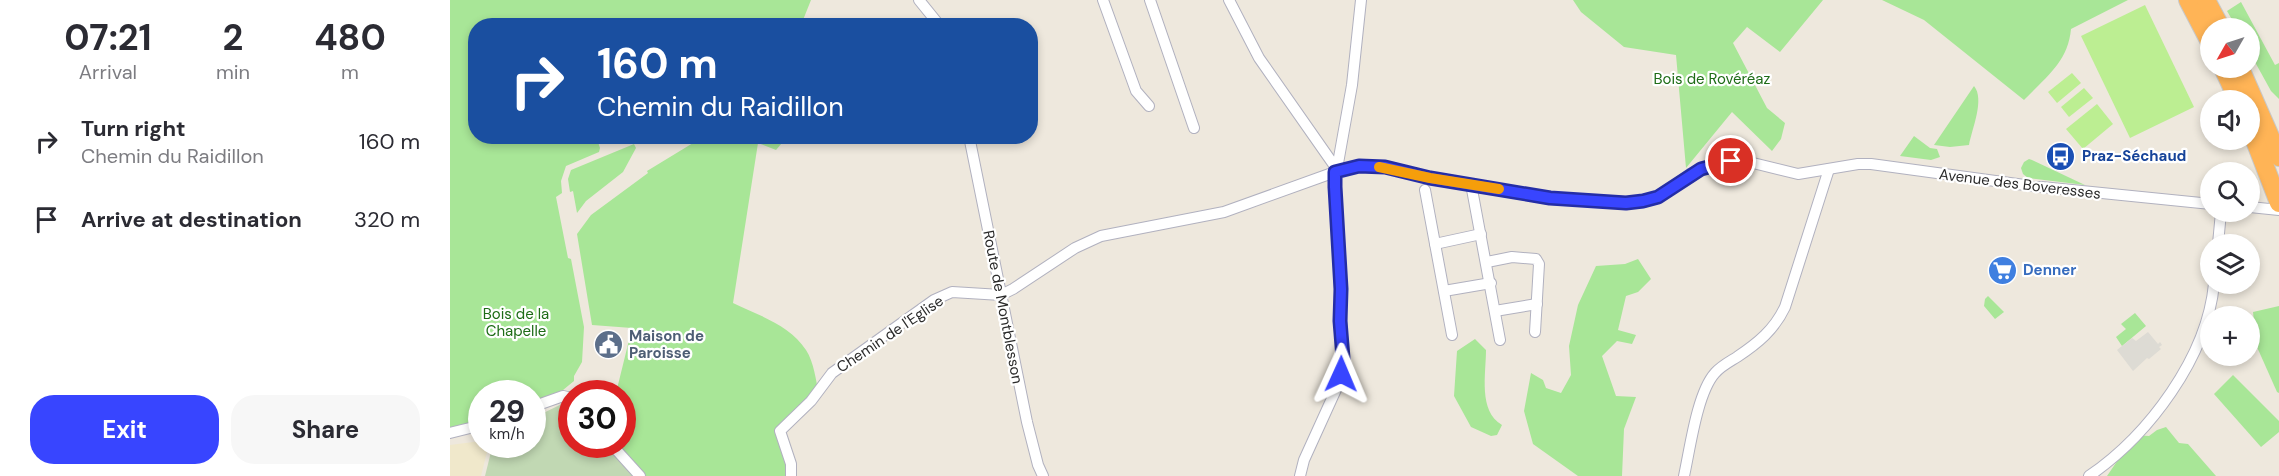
<!DOCTYPE html>
<meta charset="utf-8">
<style>
:root{--surface:#fff;--page:#f7f7f7;--text:#2b2b33;--muted:#7c7c81;--accent:#3845ff}
body{margin:0;font-family:"DM Sans",sans-serif;background:var(--page);color:var(--text);height:100vh;display:flex;flex-direction:column;font-size:22px;white-space:nowrap}
*{box-sizing:border-box;margin:0}
p{font-size:20px;color:var(--muted)}
.icon{flex:none;width:33px;height:33px;fill:none;stroke:currentColor;stroke-width:2;stroke-linecap:round;stroke-linejoin:round}
.map{position:relative;flex:1;overflow:hidden}
.details{display:flex;flex-direction:column;background:var(--surface);width:450px}
.details>*{flex:none}
.banner{position:absolute;left:18px;top:18px;width:570px;height:126px;border-radius:24px;box-shadow:0 3px 9px #0003;background:#1a4fa0;color:#fff;overflow:hidden}
.needle{width:39px;rotate:231deg}
.buttons{position:absolute;left:1750px;top:18px;display:grid;gap:12px}
.buttons a{display:grid;place-items:center;width:60px;height:60px;border-radius:50%;background:var(--surface);box-shadow:0 3px 9px #0003;font-size:30px}
.speed{position:absolute;left:18px;top:380px;display:flex;gap:12px;font-size:30px;font-weight:700;text-align:center}
.speed>*{display:grid;place-content:center;width:78px;height:78px;border-radius:50%;background:var(--surface);box-shadow:0 3px 9px #0003;line-height:1}
.speed small{font-size:15px;font-weight:400}
.speed .limit{border:9px solid #d22;background:#fff;color:#111}
.pin{position:absolute;display:grid;place-items:center;width:51px;height:51px;color:#fff;margin:-26px;border:3px solid #fff;border-radius:50%;box-shadow:0 2px 6px #0007}
.me{position:absolute;width:66px;margin:-33px;rotate:1deg;stroke-linejoin:round;filter:drop-shadow(0 0 4px #0008)}
.turn{display:flex;align-items:center;gap:21px;height:126px;padding:0 30px;font-size:27px}
.turn .icon{width:78px;height:78px;stroke-width:2.5}
.turn b{display:block;font-size:42px;line-height:51px}
.eta{display:flex;justify-content:space-evenly;align-items:center;height:102px;text-align:center}
.eta b{font-size:36px;font-weight:700;line-height:42px}
.action{display:flex;gap:12px;margin-top:auto;padding:12px 30px}
.action a{flex:1;height:69px;border-radius:24px;background:var(--accent);color:#fff;font-size:24px;font-weight:700;line-height:69px;text-align:center}
.action a+a{background:var(--page);color:var(--text)}
ul{padding:0;list-style:none}
li{display:flex;align-items:center;gap:18px;height:78px;padding:0 30px}
li div{flex:1}
li b{display:block;font-size:22px}
li em{font-style:normal}
main{display:flex;flex:1;min-height:0}
.map>svg:first-child{display:block}
.education{fill:#f0e8cb}
.green{fill:#a8e697}
.cemetery{fill:#c1d8b3}
.pitch{fill:#bcee92}
.plaza{fill:#dddbd4}
.lines{fill:none;stroke-linecap:round;stroke-linejoin:round}
.street-casing{stroke:#b1b1bf;stroke-width:12}
.highway-casing{stroke:#c8c8c8;stroke-width:20}
.street{stroke:#fff;stroke-width:10}
.highway{stroke:#ffb456;stroke-width:18}
.route-casing{stroke:#242da6;stroke-width:15}
.route{stroke:#3845ff;stroke-width:10}
.slow{stroke:#f59e0b;stroke-width:10}
.labels{text-anchor:middle;stroke-width:4.5;stroke-linejoin:round;paint-order:stroke}
.park-label{font-size:15px;fill:#1e6c17;stroke:#fff}
.transit-label{font-size:15px;font-weight:bold;fill:#164399;stroke:#fff;text-anchor:start}
.street-label{font-size:15px;fill:#2b2b2b;stroke:#fff}
.shop-label{font-size:15px;font-weight:bold;fill:#366cbe;stroke:#fff;text-anchor:start}
.service-label{font-size:15px;font-weight:bold;fill:#4e5e75;stroke:#fff;text-anchor:start}
</style>
<main>
<section class="details">
<div class="eta">
<div><b>07:21</b><p>Arrival</p></div>
<div><b>2</b><p>min</p></div>
<div><b>480</b><p>m</p></div>
</div>
<ul>
<li><svg class="icon" aria-label="right" viewBox="0 0 24 24"><path d="M7 20v-9h11M14 6l5 5-5 5"/></svg><div><b>Turn right</b><p>Chemin du Raidillon</p></div><em>160 m</em></li>
<li><svg class="icon" aria-label="arrive" viewBox="0 0 24 24"><path d="M6 21V4h12l-3 4 3 4H6"/></svg><div><b>Arrive at destination</b></div><em>320 m</em></li>
</ul>
<div class="action"><a>Exit</a><a>Share</a></div>
</section>
<div class="map">
<svg width="1829" height="476" viewBox="0 0 1829 476">
<rect width="100%" height="100%" fill="#eee8dd"/>
<polygon class="education" points="31,441 32,444 39,444 31,476 0,476 0,445"/>
<g class="green">
<polygon points="0,0 361,0 351,25 26,26 26,136 135,137 137,142 148,142 150,148 149,152 116,166 111,181 112,193 106,197 118,258 121,259 134,327 132,362 124,376 124,381 113,390 83,402 82,393 32,393 31,420 0,429"/>
<polygon points="1123,0 1373,0 1330,52 1297,27 1283,43 1317,108 1335,123 1331,139 1322,151 1282,112 1236,168 1226,55 1174,47 1131,12"/>
<path d="M1432,0H1678L1621,29C1618,62 1596,77 1574,100L1474,20Z"/>
<polygon points="1791,2 1825,65 1829,63 1829,99 1821,91 1800,53 1800,28 1787,28 1777,11"/>
<path d="M1524,86C1535,99 1522,129 1519,145L1500,147L1484,145Z"/>
<polygon points="1464,136 1480,148 1487,149 1490,157 1481,160 1450,156"/>
<path d="M247,137H337L326,150L308,143L283,303C308,315 340,325 356,350C364,362 366,381 369,395L328,433L340,476H190L163,444H172V393H166L182,328L142,325L127,234L141,215L198,173L197,171L243,143Z"/>
<polygon points="184,144 186,148 173,172 136,201 127,213 123,191 120,192 118,179 121,170"/>
<polygon points="1579,159 1582,160 1635,185 1578,178 1573,174 1571,168 1574,162"/>
<polygon points="1188,259 1201,279 1188,292 1176,296 1168,330 1186,335 1182,344 1167,341 1152,356 1166,396 1186,397 1174,429 1172,476 1128,476 1083,444 1074,411 1081,373 1093,380 1096,388 1111,393 1121,375 1119,346 1128,305 1146,266 1175,264"/>
<polygon points="1538,296 1554,312 1545,319 1534,306 1535,299"/>
<polygon points="1829,306 1829,393 1827,392 1807,347 1803,312"/>
<polygon points="1685,313 1696,326 1672,346 1666,337 1676,329 1671,324"/>
<path d="M1025,339L1036,350C1036,374 1028,411 1052,425L1047,435L1041,436L1021,427L1004,396L1007,351Z"/>
<polygon points="1783,375 1829,421 1829,432 1811,447 1764,394"/>
<polygon points="1716,427 1729,443 1738,444 1766,476 1657,476 1685,435 1699,436 1707,430"/>
</g>
<polygon class="cemetery" points="116,402 121,402 122,444 163,444 190,476 35,476 43,444 82,444 83,418"/>
<g class="pitch">
<polygon points="1695,5 1744,107 1680,138 1631,36"/>
<polygon points="1622,73 1631,83 1607,103 1598,92"/>
<polygon points="1634,88 1643,98 1619,117 1611,107"/>
<polygon points="1647,104 1663,124 1633,149 1616,129"/>
</g>
<polygon class="plaza" points="1698,332 1708,344 1710,342 1712,345 1709,347 1711,349 1699,359 1697,358 1683,371 1667,350 1682,338 1686,341"/>
<g class="lines">
<defs>
<g id="street">
<polyline points="469,0 490,26"/>
<polyline points="653,0 686,91 699,106"/>
<polyline points="700,0 744,128"/>
<polyline points="779,0 809,58 886,168"/>
<polyline points="519,136 577,422 588,465 593,476"/>
<polyline points="1021,184 1050,340"/>
<polyline points="975,190 1002,335"/>
<polyline points="1800,207 1829,210"/>
<polyline points="985,244 1031,234"/>
<polyline points="1768,244 1771,212"/>
<polyline points="1037,262 1062,257 1086,259 1089,264 1085,332"/>
<polyline points="994,291 1041,283"/>
<polyline points="1045,311 1087,304"/>
<polyline points="82,407 113,396 122,398"/>
<polyline points="0,433 32,425"/>
<polyline points="161,444 190,476"/>
<polyline points="341,476 341,464 330,431 361,401 382,373 484,300 502,292 551,295 563,289 625,248 651,236 774,212 885,172 909,166 935,167 980,178 1100,199 1177,203 1193,202 1208,197 1240,174 1273,162 1299,162 1348,174 1408,164 1421,164 1582,186 1761,204"/>
<polyline points="850,476 854,460 889,383 893,358 885,180 902,85 911,0"/>
<path d="M1234,476C1240,449 1247,393 1265,373C1271,366 1279,362 1287,357C1308,343 1324,330 1335,307L1379,169"/>
<path d="M1639,476C1699,435 1757,357 1764,284"/>
</g>
<g id="highway">
<polyline points="1738,0 1761,44"/>
<polyline points="1756,0 1771,28"/>
<polyline points="1773,68 1788,100"/>
<polyline points="1790,68 1829,157"/>
<polyline points="1800,128 1829,203"/>
</g>
</defs>
<use href="#street" class="street-casing"/>
<use href="#highway" class="highway-casing"/>
<use href="#street" class="street"/>
<use href="#highway" class="highway"/>
</g>
<g class="lines">
<defs>
<polyline id="route" points="891,374 893,358 890,321 891,289 885,187 885,172 909,166 935,167 980,178 1100,198 1176,203 1193,201 1208,197 1251,169 1281,161"/>
</defs>
<use href="#route" class="route-casing"/>
<use href="#route" class="route"/>
<polyline class="slow" points="929,167 980,178 1049,189"/>
</g>
<defs>
<symbol id="bus-disc" viewBox="-11 -11 22 22"><circle r="9.5" fill="#1a4fb4" stroke="#fff"/><path d="M-5-6H5V4H4V6H2V4H-2V6H-4V4H-5ZM-3.5-4V0h7V-4ZM-3.5 1.2v1.5H-2V1.2ZM2 1.2v1.5H3.5V1.2Z" fill="#fff"/></symbol>
<symbol id="supermarket-disc" viewBox="-11 -11 22 22"><circle r="9.5" fill="#3f7fe0" stroke="#fff"/><path d="M-6-5.5h2.5l.6 2H6L4.5 2H-2.5L-4.4-4H-6ZM-1.5 3.2a1.3 1.3 0 1 0 .1 0ZM3 3.2a1.3 1.3 0 1 0 .1 0Z" fill="#fff"/></symbol>
<symbol id="civic-disc" viewBox="-11 -11 22 22"><circle r="9.5" fill="#5c6f8a" stroke="#fff"/><path d="M-.6-6.5H3V-4.5H.6V-3L4-1V1h2V6H-6V1h2V-1L-.6-3ZM-1.2 2.5V6h2.4V2.5Z" fill="#fff"/></symbol>
</defs>
<g fill-rule="evenodd">
<use href="#bus-disc" x="1594" y="140" width="33" height="33"/>
<use href="#supermarket-disc" x="1536" y="254" width="33" height="33"/>
<use href="#civic-disc" x="142" y="328" width="33" height="33"/>
</g>
<g class="labels">
<g class="park-label">
<text x="1262" y="84">Bois de Rovéréaz</text>
<text x="66" y="319">Bois de la<tspan x="66" dy="17">Chapelle</tspan></text>
</g>
<g class="transit-label">
<text x="1632" y="161">Praz-Séchaud</text>
</g>
<g class="street-label">
<text transform="translate(1570 184) rotate(7)" y="5">Avenue des Boveresses</text>
<text transform="translate(553 307) rotate(79)" y="5">Route de Montblesson</text>
<text transform="translate(440 334) rotate(-34)" y="5">Chemin de l'Eglise</text>
</g>
<g class="shop-label">
<text x="1573" y="275">Denner</text>
</g>
<g class="service-label">
<text x="179" y="341">Maison de<tspan x="179" dy="17">Paroisse</tspan></text>
</g>
</g>
</svg>
<div class="buttons">
<a><svg class="needle" viewBox="-14 -14 28 28"><path d="M0-13l5 13h-10z" fill="#e53935"/><path d="M0 13l5-13h-10z" fill="#7c7c81"/></svg></a>
<a><svg class="icon" aria-label="sound" viewBox="0 0 24 24"><path d="M4 9h4l5-4v14l-5-4H4zM17 9q2 3 0 6"/></svg></a>
<a><svg class="icon" aria-label="search" viewBox="0 0 24 24"><circle cx="10" cy="10" r="6"/><path d="M15 15l6 6"/></svg></a>
<a><svg class="icon" aria-label="layers" viewBox="0 0 24 24"><path d="M12 4l9 5-9 5-9-5zM3 14l9 5 9-5"/></svg></a>
<a>+</a>
</div>
<div class="speed"><div>29<small>km/h</small></div><div class="limit">30</div></div>
<div class="pin" style="left:1281px;top:161px;background:#d93025"><svg class="icon" aria-label="arrive" viewBox="0 0 24 24"><path d="M6 21V4h12l-3 4 3 4H6"/></svg></div>
<svg class="me" style="left:891px;top:374px" viewBox="-20 -20 40 40"><path d="M0-17L14 15 0 8-14 15z" fill="#3845ff" stroke="#fff" stroke-width="4"/></svg>
<div class="banner">
<div class="turn"><svg class="icon" aria-label="right" viewBox="0 0 24 24"><path d="M7 20v-9h11M14 6l5 5-5 5"/></svg><div><b>160 m</b>Chemin du Raidillon</div></div>
</div>
</div>
</main>
